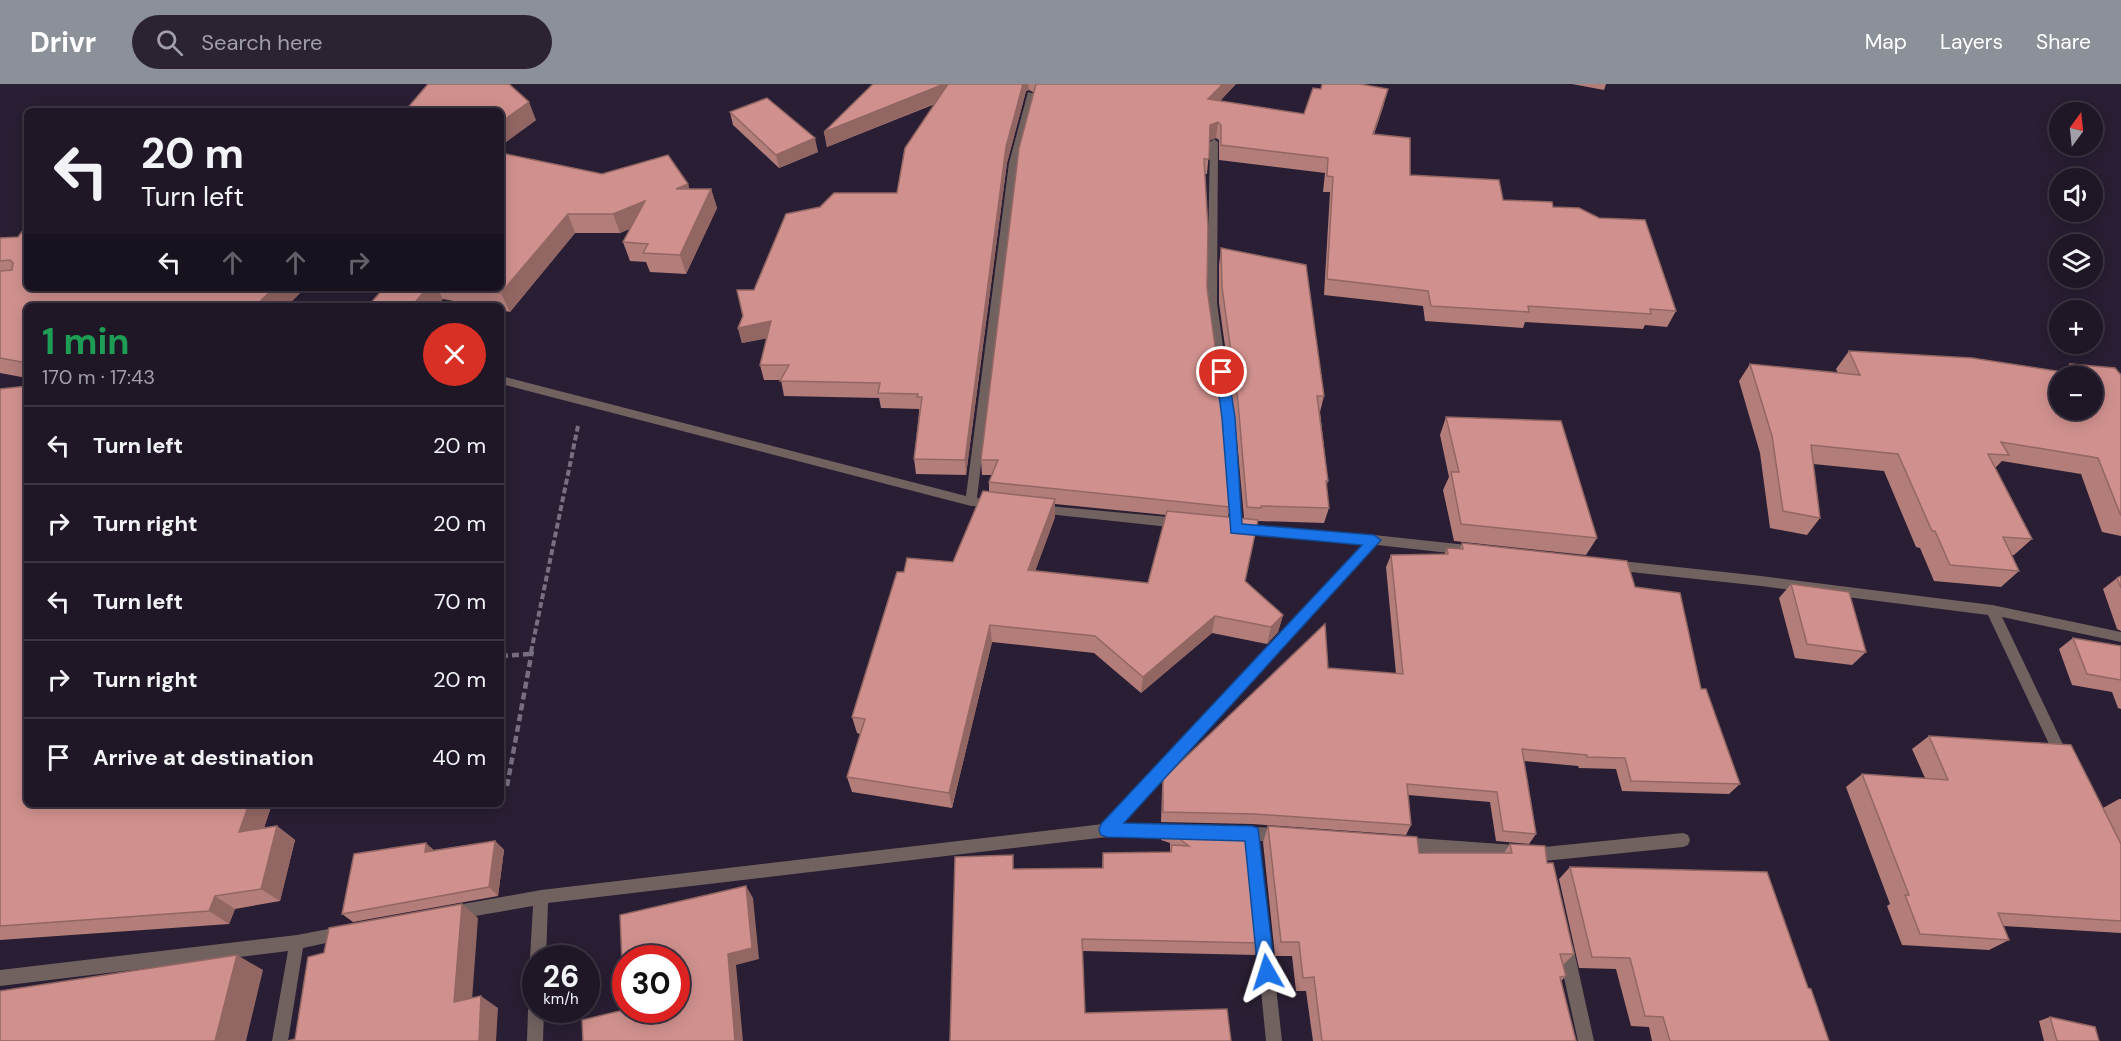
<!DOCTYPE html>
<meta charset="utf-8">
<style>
:root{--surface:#1f1626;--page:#2c2332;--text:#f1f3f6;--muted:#a19fa7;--line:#3c3543;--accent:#8c9099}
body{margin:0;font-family:"DM Sans",sans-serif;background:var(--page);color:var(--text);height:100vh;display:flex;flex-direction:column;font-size:22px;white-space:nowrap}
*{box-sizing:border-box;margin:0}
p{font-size:20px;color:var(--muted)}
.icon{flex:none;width:33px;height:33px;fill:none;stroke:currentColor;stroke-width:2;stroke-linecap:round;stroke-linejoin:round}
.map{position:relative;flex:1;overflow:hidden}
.sheet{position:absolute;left:24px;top:219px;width:480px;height:504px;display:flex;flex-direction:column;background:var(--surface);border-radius:9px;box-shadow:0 3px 15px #0003,0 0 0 2px var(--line)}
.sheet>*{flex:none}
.banner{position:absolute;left:24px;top:24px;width:480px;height:183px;border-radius:9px;box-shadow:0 3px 15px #0003,0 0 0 2px var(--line);background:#1f1626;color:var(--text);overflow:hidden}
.needle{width:39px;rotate:15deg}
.tools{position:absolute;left:2049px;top:18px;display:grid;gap:12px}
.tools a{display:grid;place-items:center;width:54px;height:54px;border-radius:50%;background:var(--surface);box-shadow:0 3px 15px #0003,0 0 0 2px var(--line);font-size:30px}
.speed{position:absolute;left:522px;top:861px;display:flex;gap:12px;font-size:30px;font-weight:700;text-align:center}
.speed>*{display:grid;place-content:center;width:78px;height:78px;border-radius:50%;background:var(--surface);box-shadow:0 3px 15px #0003,0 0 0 2px var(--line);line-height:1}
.speed small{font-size:15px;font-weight:400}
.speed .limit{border:9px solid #d22;background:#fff;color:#111}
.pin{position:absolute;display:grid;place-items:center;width:51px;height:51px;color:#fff;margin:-26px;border:3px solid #fff;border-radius:50%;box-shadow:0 2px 6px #0007}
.me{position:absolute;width:66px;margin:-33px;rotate:354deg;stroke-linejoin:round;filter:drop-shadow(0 0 4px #0008)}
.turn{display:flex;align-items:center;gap:21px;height:126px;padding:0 18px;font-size:27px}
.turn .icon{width:78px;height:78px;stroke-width:2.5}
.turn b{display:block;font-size:42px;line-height:51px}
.lanes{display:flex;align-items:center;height:57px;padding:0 18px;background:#0003;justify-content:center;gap:30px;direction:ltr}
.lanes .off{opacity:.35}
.round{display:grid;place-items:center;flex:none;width:63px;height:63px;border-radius:32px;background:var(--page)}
.head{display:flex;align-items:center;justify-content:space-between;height:102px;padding:0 18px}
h1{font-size:36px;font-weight:700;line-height:45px;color:#1e9e55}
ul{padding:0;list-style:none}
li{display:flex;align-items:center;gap:18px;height:78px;padding:0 18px;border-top:2px solid var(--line)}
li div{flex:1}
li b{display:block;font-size:22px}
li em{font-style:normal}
header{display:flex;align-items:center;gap:36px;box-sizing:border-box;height:84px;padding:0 30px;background:var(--accent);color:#fff}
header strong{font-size:28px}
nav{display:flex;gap:33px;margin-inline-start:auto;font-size:21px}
.search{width:420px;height:54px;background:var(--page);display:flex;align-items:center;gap:15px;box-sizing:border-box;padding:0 21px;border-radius:33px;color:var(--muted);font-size:22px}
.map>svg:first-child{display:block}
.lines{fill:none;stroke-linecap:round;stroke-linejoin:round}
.path-far1{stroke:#796f82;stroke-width:4;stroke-dasharray:6 3;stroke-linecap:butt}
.path{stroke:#796f82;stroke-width:4.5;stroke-dasharray:7 4;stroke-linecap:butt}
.street{fill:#716260;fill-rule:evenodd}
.wall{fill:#b37d7a;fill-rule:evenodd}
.shaded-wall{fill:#926663}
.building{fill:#d0918e;stroke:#926663;stroke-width:1.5;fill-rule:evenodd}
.route{fill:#1a73e8;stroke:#114b97;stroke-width:1.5}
</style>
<header>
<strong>Drivr</strong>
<div class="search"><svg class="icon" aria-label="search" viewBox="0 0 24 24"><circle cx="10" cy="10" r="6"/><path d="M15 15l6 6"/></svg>Search here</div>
<nav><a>Map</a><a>Layers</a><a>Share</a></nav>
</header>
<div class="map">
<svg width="2121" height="957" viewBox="0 0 2121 957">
<rect width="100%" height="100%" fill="#291e33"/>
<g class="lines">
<polyline class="path-far1" points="531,568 578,342"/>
<g class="path">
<polyline points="501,572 531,570"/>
<polyline points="507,702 532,567"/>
</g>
<g class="street">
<polygon points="1028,8 1035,10 1017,79 977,414 998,417 1000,420 998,423 971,422 501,300 501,292 966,412 1009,79"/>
<polygon points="1214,55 1218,58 1217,219 1233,334 1242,441 1374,451 1467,461 1471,463 1473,466 1471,469 1467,471 1377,461 1122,740 1178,740 1183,742 1185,747 1183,752 1178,754 1107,753 548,819 546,874 536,874 536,881 533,879 530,874 533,822 452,836 447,834 445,829 447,824 452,822 541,806 1103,740 1363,460 1236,450 1230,445 1223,334 1207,219 1210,58"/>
<polygon points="1038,421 1179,434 1185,439 1179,444 1038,429 1032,425"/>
<polygon points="1612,476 1761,492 1992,521 2121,548 2121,558 2002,533 2069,673 2067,677 2062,679 2057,677 1988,531 1761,502 1612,486 1608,484 1606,481 1608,478"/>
<polygon points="1234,742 1279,744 1284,746 1286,751 1284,756 1279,758 1260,757 1282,957 1266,957 1246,756 1229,754 1227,749 1229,744"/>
<polygon points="1683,749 1688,751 1690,756 1688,761 1683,763 1544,777 1402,767 1397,765 1395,760 1397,755 1402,753 1544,763"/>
<polygon points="344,842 349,844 351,849 349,854 303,864 288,957 272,957 288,867 0,902 0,886 297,851"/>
<polygon points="1565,855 1570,857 1573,862 1594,957 1578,957 1557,862 1560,857"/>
<polygon points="536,918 536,926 544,926 543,957 527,957 528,926 531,921"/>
</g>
</g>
<g class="wall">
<path d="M873,0H1236L1220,17L1304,30L1384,20L1374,50L1410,91L1503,116L1553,123L1676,227L1667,243L1645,241L1643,245L1525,238L1523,244L1425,237L1423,222L1324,211L1330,108H1323L1325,89L1219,76V56L1216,54L1210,56L1207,90H1205L1207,204L1230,423L1228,433L1244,434L1235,334L1219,219V181L1221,164L1324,312L1320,328L1328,397L1326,403L1329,424L1324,439L1258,437L1245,497L1283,531L1278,548L1267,560L1212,549L1141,609L1094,569L992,558L952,724L852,708L847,693L860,650L857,649L852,633L904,488L953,478L989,408V398L992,391H982L981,376L1033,8L1029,6L1026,7L1007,79L966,391L916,390L914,375L919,328V325L881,324L879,314L784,312L781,296H764L760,281L767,254L742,259L738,244L754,206L897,109L935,20L827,63L824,48ZM1055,420L1166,431L1148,499L1035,487L1055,433Z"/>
<polygon points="1572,0 1606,0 1604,6"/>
<polygon points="501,27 536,36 502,61 506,70 602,90 688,100 689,105 711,105 717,124 686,190 650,188 646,178 630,177 623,158 631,144 620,149 575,149 510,228 501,226 501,222 479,222 443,215 368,204 501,204"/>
<polygon points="730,28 818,68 779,84 733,41"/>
<polygon points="0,154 27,204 299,204 302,207 287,222 27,222 27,294 0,289"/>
<polygon points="1849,267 2063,288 2070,280 2121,291 2121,452 2102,448 2081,390 2002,377 1995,384 2032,455 2014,471 2012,471 2019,487 2001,503 1934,497 1920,464 1916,463 1884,387 1813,380 1820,434 1807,451 1770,444 1760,369 1739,297 1750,280 1838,289 1836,285"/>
<polygon points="0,305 272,720 264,744 277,742 295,756 280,817 235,825 229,840 0,856"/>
<polygon points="1446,333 1597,454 1586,471 1454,457 1443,406 1449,393 1440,351"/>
<polygon points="1462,459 1635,503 1701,605 1740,700 1729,710 1622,707 1616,685 1579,684 1578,682 1524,677 1536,750 1529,760 1496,757 1490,718 1408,711 1411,741 1406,751 1252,740 1161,738 1162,705 1163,695 1328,584 1396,590 1386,483 1391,471 1445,470 1447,464 1460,465"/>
<polygon points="2121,492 2121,547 2117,545 2103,505 2117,494"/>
<polygon points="1791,500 1866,568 1852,581 1795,574 1779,514"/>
<polygon points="2073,554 2121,562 2121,625 2118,624 2112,608 2072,601 2059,565"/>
<polygon points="1929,652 2103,724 2119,715 2121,715 2121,849 2003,842 2009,856 1989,866 1902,861 1887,822 1890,820 1846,703 1862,690 1925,694 1912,665"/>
<polygon points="1163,741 1249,743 1260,859 1255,871 1082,867 950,957 1014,785 1102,784 1103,769 1170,768 1170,759 1161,756"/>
<polygon points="1268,742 1419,769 1504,769 1510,760 1547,779 1574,870 1563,881 1566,892 1561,897 1576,957 1313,957 1306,907 1296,907 1292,872 1275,872 1263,758"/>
<polygon points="495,757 504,766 498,812 353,838 342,830 434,766"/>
<polygon points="1570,783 1808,904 1829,957 1652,957 1649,943 1631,942 1616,885 1579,884 1559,795"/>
<polygon points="2050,933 2099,957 2044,957 2039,937"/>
</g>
<g class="shaded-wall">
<polygon points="944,0 949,0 950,13 827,63 824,48"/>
<polygon points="1023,0 1028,0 1029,6 1026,7 1007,79 966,391 965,376 1006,63"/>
<polygon points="1223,0 1236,0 1207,30 1208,15"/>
<polygon points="1388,5 1384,20 1369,66 1373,50"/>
<polygon points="529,18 536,36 502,61 509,78 501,85 501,38"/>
<polygon points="1218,38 1216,54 1208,57 1210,41"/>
<polygon points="815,54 818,68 779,84 776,71"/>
<polygon points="688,100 693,119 676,105"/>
<polygon points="711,105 717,124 686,190 680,171"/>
<polygon points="645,117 652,136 620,149 613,130"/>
<polygon points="568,130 575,149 510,228 501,209"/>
<polygon points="274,204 299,204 302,207 287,222 255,222"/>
<polygon points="427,204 437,204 443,215 438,222 412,222"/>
<polygon points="771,237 775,253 742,259 738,244"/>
<polygon points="1055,415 1055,433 1029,504 1028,486"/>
<polygon points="1283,531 1278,548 1267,560 1271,543"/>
<polygon points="1215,532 1212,549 1141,609 1143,593"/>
<polygon points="990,541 992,558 952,724 949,709"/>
<polygon points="249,720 272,720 258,761 239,748"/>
<polygon points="277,742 295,756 280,817 261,805"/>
<polygon points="495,757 504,766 498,812 489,803"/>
<polygon points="426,759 436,768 425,768"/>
<polygon points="746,802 753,814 759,875 736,881 743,957 735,957 728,870"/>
<polygon points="215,812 235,825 229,840 209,827"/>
<polygon points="462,820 478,834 471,930 454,918"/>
<polygon points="237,871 263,886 246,957 215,957"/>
<polygon points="481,912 498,924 496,957 479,957"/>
</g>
<g class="building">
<polygon points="428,0 509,0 529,18 501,38 501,27 405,27"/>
<polygon points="873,0 944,0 824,48"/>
<polygon points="948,0 1023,0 1006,63 965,376 914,375 922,313 917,313 918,310 878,309 880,299 780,297 789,281 760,281 771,237 738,244 743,232 737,206 754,206 786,130 820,123 834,109 897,109 905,64"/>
<polygon points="1036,0 1223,0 1208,15 1304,30 1313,4 1321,5 1322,0 1360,0 1388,5 1373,50 1410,54 1410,91 1499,96 1503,116 1552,118 1553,123 1579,124 1599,134 1645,136 1676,227 1650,225 1651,230 1528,222 1529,228 1431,222 1428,207 1327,195 1333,93 1327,92 1328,74 1221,61 1221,41 1218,38 1210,41 1209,75 1204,75 1208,144 1207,204 1223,319 1230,423 989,398 998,376 981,376 1019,64"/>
<polygon points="767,14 815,54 776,71 730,28"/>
<polygon points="501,69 602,90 668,71 688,100 676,105 711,105 680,171 643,169 648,160 623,158 645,117 613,130 568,130 501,209 472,204 501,204"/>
<polygon points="24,145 27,145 27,204 120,204 120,205 135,205 136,204 274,204 255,222 27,222 27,279 0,274 0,187 12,186 13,179 10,176 0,177 0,154 18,153"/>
<polygon points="1221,164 1306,181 1324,312 1317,312 1328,397 1326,397 1329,424 1261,422 1261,424 1247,423 1238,318 1222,203"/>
<polygon points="384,204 427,204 412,222 368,222"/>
<path d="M1849,267L1972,274L2076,290L2070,280L2115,284L2121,291V432L2098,374L2001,358L2009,371L1988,370L2032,455L2003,453L2019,487L1950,481L1935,447H1932L1898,370L1811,361L1820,434L1783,427L1772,352L1750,280L1860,291ZM2060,292H2092V326H2060Z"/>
<polygon points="27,302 27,720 249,720 239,748 277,742 261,805 215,812 209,827 0,842 0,305"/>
<polygon points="1446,333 1561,337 1597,454 1461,440 1451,388 1459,388"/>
<polygon points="983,407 1055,415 1028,486 1148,499 1167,427 1258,436 1245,497 1283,531 1271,543 1215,532 1143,593 1095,552 990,541 949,709 847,693 865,635 852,633 897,488 904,488 907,474 953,478"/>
<polygon points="1462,459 1627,477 1635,503 1680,509 1701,605 1706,605 1740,700 1631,697 1625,674 1587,673 1587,671 1522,665 1536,750 1503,747 1497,708 1407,700 1411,741 1255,730 1163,728 1163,695 1325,540 1328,584 1403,590 1391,471 1448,470 1447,464 1463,465"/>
<polygon points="2121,492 2121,504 2117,494"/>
<polygon points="1791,500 1849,508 1866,568 1807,560"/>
<polygon points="2073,554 2121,562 2121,596 2087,590"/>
<polygon points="1929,652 2071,661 2121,760 2121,837 1998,829 2009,856 1920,850 1905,811 1909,811 1862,690 1948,696"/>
<polygon points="1163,741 1249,743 1260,859 1082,855 1085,929 1227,925 1231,957 950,957 955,773 1013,771 1013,785 1103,784 1103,769 1171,768 1172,761 1189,762 1172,749 1173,744"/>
<polygon points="1268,742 1417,753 1419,769 1512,769 1510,760 1545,762 1547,779 1553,779 1574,870 1560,870 1566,892 1560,893 1576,957 1322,957 1314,893 1303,894 1299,858 1281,858"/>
<polygon points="495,757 489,803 342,830 354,770 426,759 425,768"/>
<polygon points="1570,783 1767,788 1808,904 1811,905 1829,957 1670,957 1663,933 1645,932 1630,874 1592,873"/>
<path d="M746,802L752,864L728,870L735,957H583L582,936L624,926L620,831ZM626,874H676V926H626Z"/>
<polygon points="462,820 454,918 481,912 479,957 288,957 295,955 308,873 324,869 329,844"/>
<polygon points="237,871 215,957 0,957 0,907"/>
<polygon points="2050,933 2095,943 2099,957 2057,957"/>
</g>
<polygon class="route" points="1222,284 1228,288 1235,334 1242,440 1374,451 1381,456 1124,739 1252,742 1258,744 1275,888 1273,894 1267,896 1261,894 1258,888 1245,757 1107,753 1101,751 1099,746 1101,740 1362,461 1231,449 1222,334 1216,288"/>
</svg>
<div class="tools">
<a><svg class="needle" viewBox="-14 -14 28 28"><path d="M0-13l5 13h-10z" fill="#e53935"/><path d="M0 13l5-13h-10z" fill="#a19fa7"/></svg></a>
<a><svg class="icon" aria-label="sound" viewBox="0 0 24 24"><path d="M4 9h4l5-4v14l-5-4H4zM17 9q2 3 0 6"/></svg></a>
<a><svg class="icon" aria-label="layers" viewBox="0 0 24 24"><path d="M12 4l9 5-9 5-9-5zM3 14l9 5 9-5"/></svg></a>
<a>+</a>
<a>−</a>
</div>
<div class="speed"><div>26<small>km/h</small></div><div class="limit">30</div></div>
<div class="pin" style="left:1222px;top:288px;background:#d93025"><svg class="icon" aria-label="arrive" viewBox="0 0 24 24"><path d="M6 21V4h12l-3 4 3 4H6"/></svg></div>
<svg class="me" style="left:1267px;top:888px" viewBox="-20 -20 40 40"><path d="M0-17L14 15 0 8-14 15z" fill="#1a73e8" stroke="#fff" stroke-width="4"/></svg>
<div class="banner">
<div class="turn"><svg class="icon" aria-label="left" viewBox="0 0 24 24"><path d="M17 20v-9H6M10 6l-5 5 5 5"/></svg><div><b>20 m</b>Turn left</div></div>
<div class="lanes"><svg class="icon" aria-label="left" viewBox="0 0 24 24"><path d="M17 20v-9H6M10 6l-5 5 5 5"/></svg><svg class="icon off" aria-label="ahead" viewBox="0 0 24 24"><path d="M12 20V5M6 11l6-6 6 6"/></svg><svg class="icon off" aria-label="ahead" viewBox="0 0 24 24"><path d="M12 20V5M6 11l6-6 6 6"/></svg><svg class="icon off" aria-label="right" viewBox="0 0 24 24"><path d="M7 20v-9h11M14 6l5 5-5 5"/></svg></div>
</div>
<section class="sheet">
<div class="head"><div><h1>1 min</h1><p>170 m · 17:43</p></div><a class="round" style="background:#d93025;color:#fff"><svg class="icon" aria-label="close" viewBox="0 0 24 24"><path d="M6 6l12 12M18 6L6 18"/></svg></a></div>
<ul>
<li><svg class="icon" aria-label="left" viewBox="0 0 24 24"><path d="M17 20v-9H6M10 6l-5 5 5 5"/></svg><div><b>Turn left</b></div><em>20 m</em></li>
<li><svg class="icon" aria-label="right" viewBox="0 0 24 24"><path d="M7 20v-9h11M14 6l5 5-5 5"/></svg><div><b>Turn right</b></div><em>20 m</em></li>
<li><svg class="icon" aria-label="left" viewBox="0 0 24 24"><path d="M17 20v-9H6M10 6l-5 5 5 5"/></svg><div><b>Turn left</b></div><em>70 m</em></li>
<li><svg class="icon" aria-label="right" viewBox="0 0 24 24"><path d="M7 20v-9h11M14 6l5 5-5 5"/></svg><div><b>Turn right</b></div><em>20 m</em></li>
<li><svg class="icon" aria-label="arrive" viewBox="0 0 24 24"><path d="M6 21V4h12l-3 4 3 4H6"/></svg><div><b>Arrive at destination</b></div><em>40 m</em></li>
</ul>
</section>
</div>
